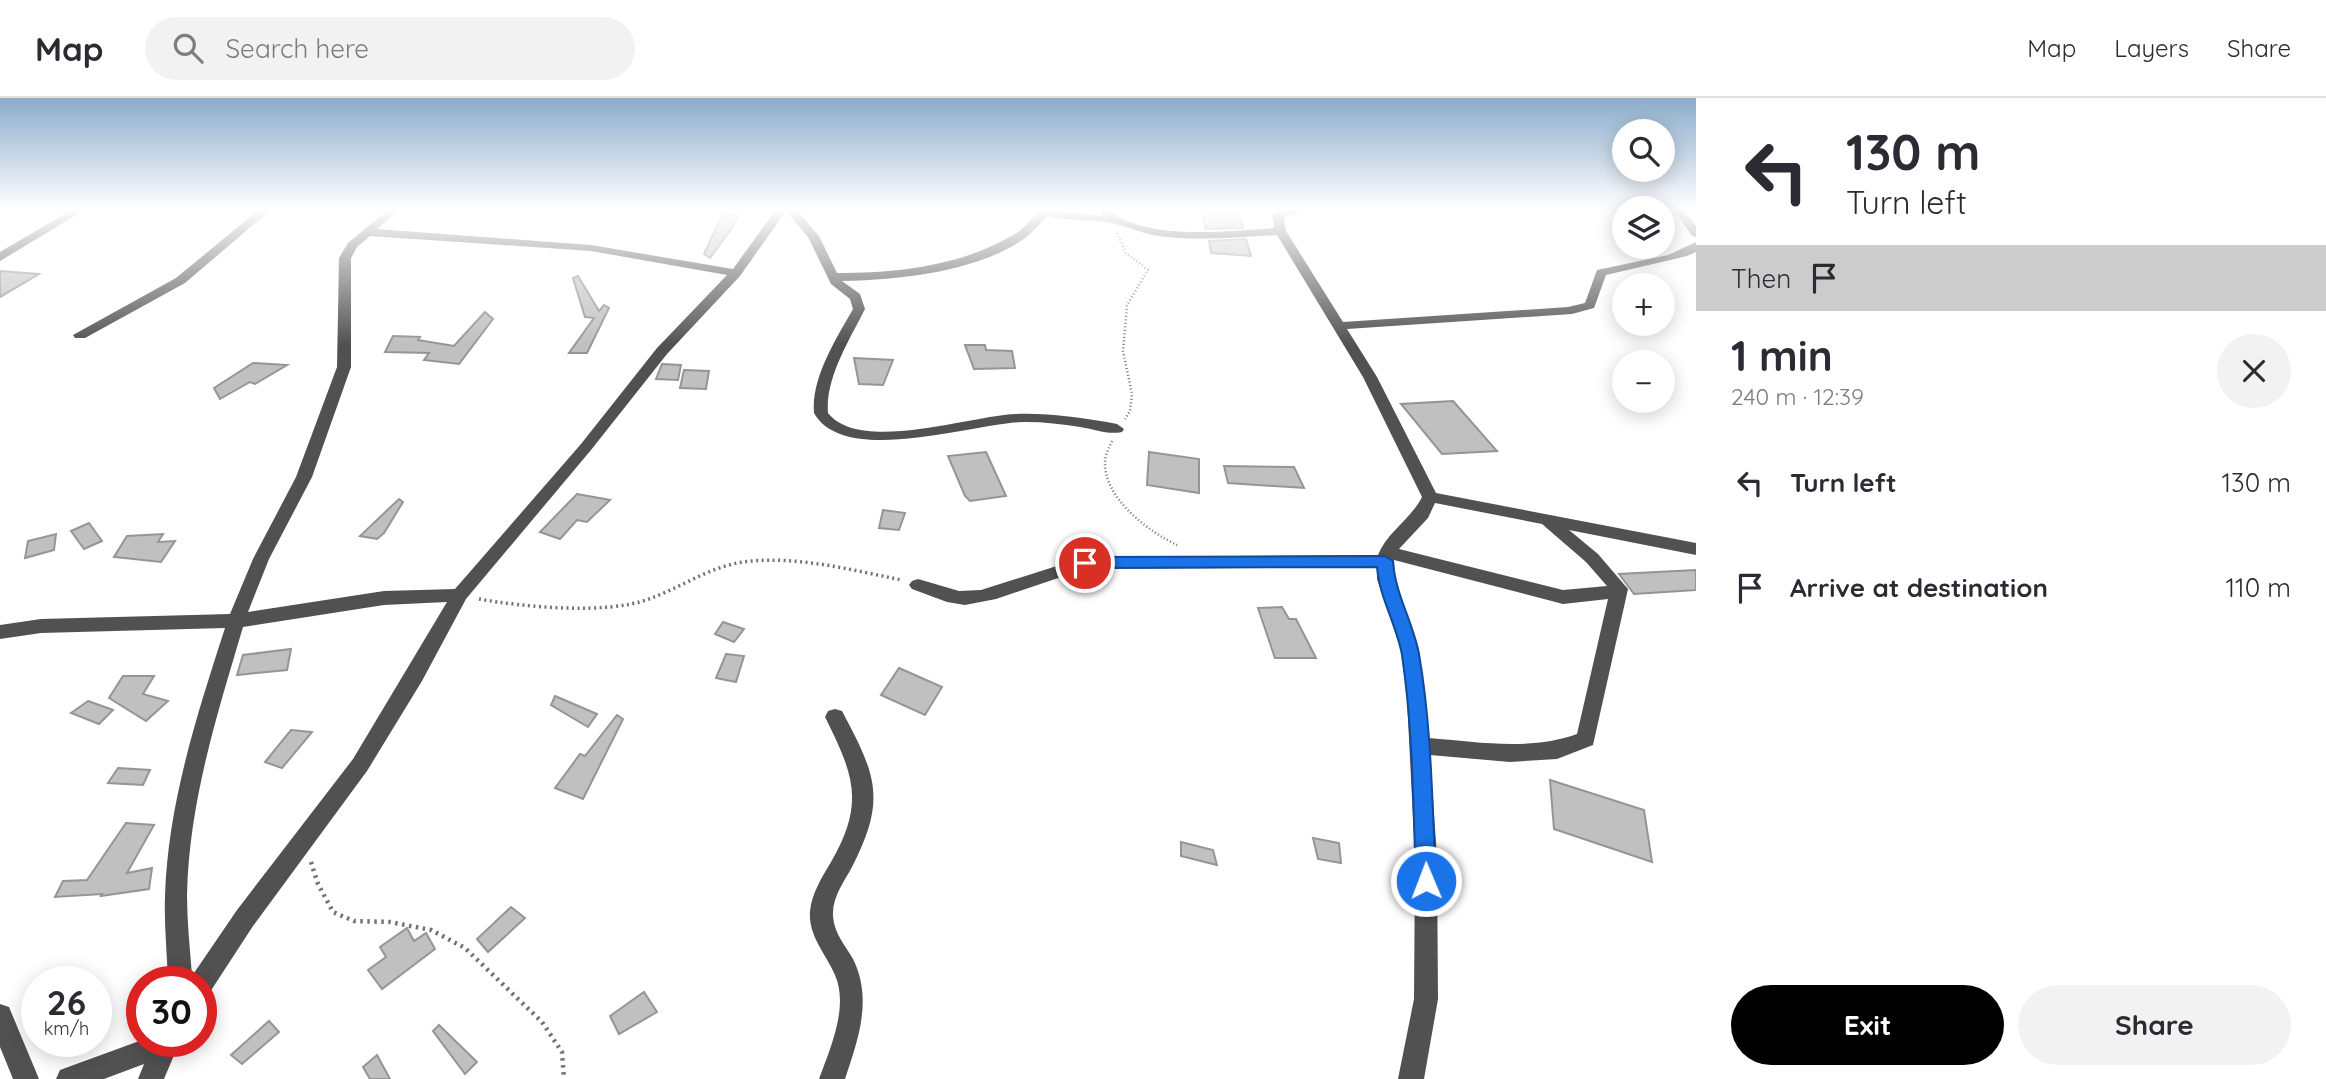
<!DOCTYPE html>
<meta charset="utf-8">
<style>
:root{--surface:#fff;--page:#f2f2f3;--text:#2b2b33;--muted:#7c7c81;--line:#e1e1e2;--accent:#000}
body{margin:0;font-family:Quicksand,sans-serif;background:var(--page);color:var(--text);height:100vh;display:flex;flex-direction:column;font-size:26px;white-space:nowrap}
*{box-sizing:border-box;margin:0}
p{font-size:23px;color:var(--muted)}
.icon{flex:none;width:38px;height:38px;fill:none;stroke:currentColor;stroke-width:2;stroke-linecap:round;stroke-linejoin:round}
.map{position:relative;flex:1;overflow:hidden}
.sheet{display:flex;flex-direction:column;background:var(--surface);width:630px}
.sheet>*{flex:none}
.guide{background:#fff;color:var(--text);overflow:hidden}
.buttons{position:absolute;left:1612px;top:21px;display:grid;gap:14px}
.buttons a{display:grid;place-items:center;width:63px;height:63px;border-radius:50%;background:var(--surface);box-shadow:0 4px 18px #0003;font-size:35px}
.speed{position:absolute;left:21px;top:868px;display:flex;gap:14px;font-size:35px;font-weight:700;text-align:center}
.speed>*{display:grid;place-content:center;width:91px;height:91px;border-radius:50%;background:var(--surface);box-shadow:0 4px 18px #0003;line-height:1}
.speed small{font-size:18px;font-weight:400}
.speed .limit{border:10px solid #d22;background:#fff;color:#111}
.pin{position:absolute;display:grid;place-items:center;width:60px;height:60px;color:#fff;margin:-30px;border:4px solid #fff;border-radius:50%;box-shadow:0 2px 7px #0007}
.me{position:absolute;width:77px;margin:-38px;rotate:359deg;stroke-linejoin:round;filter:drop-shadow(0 0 5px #0008)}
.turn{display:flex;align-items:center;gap:24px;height:147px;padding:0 35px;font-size:32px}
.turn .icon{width:91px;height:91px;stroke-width:2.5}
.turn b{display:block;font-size:49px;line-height:60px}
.then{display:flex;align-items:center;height:66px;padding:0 35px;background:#0003;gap:14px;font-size:26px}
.round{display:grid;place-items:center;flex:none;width:74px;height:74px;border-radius:37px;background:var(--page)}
.summary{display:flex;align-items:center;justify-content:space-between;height:119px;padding:0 35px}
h1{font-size:42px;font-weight:700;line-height:52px}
.action{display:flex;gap:14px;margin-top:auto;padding:14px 35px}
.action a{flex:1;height:80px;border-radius:42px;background:var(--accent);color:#fff;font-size:28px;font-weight:700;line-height:80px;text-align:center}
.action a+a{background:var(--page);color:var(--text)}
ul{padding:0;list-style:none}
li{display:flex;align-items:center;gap:21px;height:105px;padding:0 35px}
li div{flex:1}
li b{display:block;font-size:26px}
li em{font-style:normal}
header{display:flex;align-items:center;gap:42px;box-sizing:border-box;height:98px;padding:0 35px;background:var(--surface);border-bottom:2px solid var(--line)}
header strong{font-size:33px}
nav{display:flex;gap:38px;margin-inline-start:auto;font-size:24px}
.search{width:490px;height:63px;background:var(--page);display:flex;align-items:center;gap:18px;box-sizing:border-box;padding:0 24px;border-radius:38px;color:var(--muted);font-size:26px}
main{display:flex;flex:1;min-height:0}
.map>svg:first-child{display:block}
.building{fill:#c0c0c0;stroke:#959595;stroke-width:2}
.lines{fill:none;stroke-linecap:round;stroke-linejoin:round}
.path-far2{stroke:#737373;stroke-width:2.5;stroke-dasharray:1 2.5;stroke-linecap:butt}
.path-far1{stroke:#737373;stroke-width:3.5;stroke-dasharray:2 3.5;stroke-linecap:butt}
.path{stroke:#737373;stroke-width:4.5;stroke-dasharray:2.5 4.5;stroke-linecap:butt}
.minor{fill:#515151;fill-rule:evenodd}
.route{fill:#1a73e8;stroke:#114b97;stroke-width:2}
</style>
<header>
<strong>Map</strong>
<div class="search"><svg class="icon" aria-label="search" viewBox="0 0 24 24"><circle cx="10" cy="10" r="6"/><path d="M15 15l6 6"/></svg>Search here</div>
<nav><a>Map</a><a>Layers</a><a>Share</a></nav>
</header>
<main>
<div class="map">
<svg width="1696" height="981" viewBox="0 0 1696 981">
<rect width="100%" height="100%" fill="#fff"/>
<g class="building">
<polygon points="1201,110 1237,110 1243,130 1206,131"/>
<polygon points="723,116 737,117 734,127 710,160 704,156"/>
<polygon points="1246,141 1251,158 1211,155 1209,143"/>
<polygon points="0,173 39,176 0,199"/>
<polygon points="578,178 599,213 604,207 609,210 587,255 569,255 594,220 585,219 573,180"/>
<polygon points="485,214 493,221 459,266 424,262 429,255 385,254 393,238 420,239 418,242 454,248"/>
<polygon points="965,247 985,247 986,252 1012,253 1015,270 974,271"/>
<polygon points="854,260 893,262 883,287 859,286"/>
<polygon points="253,265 287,267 255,286 250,284 220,301 214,290"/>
<polygon points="662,266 681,267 678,282 656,281"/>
<polygon points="684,272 709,273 706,291 680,290"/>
<polygon points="1453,303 1497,353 1442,356 1401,306"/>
<polygon points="986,354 1006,398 970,403 965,398 948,358"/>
<polygon points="1149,354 1199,361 1199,395 1147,387"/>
<polygon points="1224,368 1294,369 1304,390 1228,385"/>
<polygon points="577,396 610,402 587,424 577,422 560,441 540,434"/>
<polygon points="399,401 403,404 384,435 377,441 360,438"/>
<polygon points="883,412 905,415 899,432 879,430"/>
<polygon points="89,425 102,443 84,451 71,433"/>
<polygon points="56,436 54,452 25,460 28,443"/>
<polygon points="163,436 158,444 175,443 161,464 114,459 127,438"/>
<polygon points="1696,472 1696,492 1634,496 1619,476"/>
<polygon points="1282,509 1289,521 1296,521 1316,560 1275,560 1258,510"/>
<polygon points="723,524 744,531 734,544 715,536"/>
<polygon points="291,551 287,572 237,577 243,557"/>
<polygon points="726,556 744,558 736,584 716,580"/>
<polygon points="899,570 942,589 925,617 881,597"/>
<polygon points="123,578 154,578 143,596 168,603 146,623 109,600"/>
<polygon points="555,598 597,616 588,629 551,607"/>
<polygon points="88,603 113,612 99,626 71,615"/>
<polygon points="617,617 623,621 583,701 555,690 580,656 585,658"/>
<polygon points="291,632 312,634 282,670 265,664"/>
<polygon points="118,670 150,672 143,687 108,685"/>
<polygon points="1550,682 1644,712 1652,764 1554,731"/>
<polygon points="126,725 154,727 127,775 152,770 149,791 101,798 102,796 55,799 63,783 87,782"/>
<polygon points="1313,740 1339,745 1341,765 1318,761"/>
<polygon points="1181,744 1213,752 1217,767 1181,758"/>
<polygon points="511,809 525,820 488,854 477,841"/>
<polygon points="407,830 414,843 426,835 435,851 382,891 368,872 386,859 380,849"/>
<polygon points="644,894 657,914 619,936 610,918"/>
<polygon points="269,923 279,934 242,966 231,957"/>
<polygon points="439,927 477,964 465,976 433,933"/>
<polygon points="377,957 390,981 370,981 363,969"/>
</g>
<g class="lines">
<g class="path-far2">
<polyline points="1117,135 1126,155 1148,172 1127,207 1123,253 1132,296 1130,313 1125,321"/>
<path d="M1112,343C1109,350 1105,357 1105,364C1104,401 1149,434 1179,448"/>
</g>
<path class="path-far1" d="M479,501C523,509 607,517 649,501C680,490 709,469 743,464C796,457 851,472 902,482"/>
<polyline class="path" points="311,764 318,786 333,814 354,823 390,824 431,832 465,850 542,924 562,954 564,981"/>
<g class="minor">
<polygon points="75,110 88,110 0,163 0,154"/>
<polygon points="261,110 273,110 185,185 85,240 75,240 73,237 176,180"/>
<path d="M390,110H401L377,131L591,147L733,171L777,110H795L819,138L837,175C897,175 961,168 1013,137C1023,132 1030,122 1038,115L1025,110L1103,118L1096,110H1107C1143,144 1227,133 1274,130L1272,117L1285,110H1521L1516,113H1303L1284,119L1286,133L1343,224L1568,209L1585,205L1597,172L1668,157L1696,144V154L1687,158L1606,177L1594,210L1572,216L1347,231L1377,279L1436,395L1696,445V457L1569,432L1598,456L1628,491L1593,647L1557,661L1510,664L1430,657L1437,759L1438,901L1424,981H1398L1414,901L1415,759L1407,601L1401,552L1377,481V469L1085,471L996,501L965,507L947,504L912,491L909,487L912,483L918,481L959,493L981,492L1085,459L1378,457C1387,434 1411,421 1422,399L1363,279L1277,137C1236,139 1193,144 1153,137C1139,134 1126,128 1112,125C1091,121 1069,123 1048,118C1040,125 1033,134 1025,140C978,174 898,182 842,183L860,196L865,211C850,241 825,280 828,315C860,356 973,317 1016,316C1050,315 1083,320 1117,326L1124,331L1122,334C1109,337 1093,331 1080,329C1062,326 1044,324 1026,324C976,324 845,370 814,315C811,280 836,241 853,211L850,201L831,186L808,139L786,113L740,178L667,256L591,352L466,501L422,583L367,673L253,828L210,894L201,897V884H168C167,855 164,826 165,798C168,705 197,617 225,530L41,535L0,541V527L41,521L230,516L253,461L296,379L337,269L339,160L348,145ZM370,138L591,153L727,177L657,250L581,346L455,491L384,493L248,514L269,461L312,379L351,269V160L357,149ZM1435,405L1542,426L1586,464L1607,488L1563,492L1399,451L1428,420ZM1394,462L1563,506L1608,501L1577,636C1530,653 1478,644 1429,640L1419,552L1395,481ZM447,504L353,661L237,812L192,878C190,851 187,824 187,797C189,704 217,617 243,529L384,507Z"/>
<polygon points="1673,110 1683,110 1696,128 1696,139 1692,138"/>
<path d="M835,611L842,613C876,677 887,701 852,769C844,784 832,799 833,818C834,835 845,847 853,861C873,901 858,942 845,981H819C830,951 849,909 835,877C826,856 808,838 810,813C812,795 822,779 831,764C865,705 854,677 825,619L828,613Z"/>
<polygon points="0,906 9,909 39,981 13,981 0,949"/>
<polygon points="142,942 180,943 164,981 138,981 144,966 104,981 56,981 60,972"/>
</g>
</g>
<linearGradient id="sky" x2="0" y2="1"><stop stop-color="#8baccb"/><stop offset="0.45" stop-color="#fff"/><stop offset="1" stop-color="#fff" stop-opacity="0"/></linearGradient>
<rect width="1696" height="247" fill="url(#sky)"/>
<path class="route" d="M1385,458L1393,463C1395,496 1413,524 1419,556C1432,631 1432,707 1436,783L1433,789L1426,792L1419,789L1416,783C1413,707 1413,631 1402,557C1397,527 1379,499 1377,469L1085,470L1077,465L1085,459Z"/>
</svg>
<div class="buttons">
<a><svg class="icon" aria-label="search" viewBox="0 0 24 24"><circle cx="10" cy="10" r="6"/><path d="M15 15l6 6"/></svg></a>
<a><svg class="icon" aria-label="layers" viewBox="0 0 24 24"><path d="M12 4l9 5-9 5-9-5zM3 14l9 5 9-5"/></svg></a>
<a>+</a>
<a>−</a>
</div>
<div class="speed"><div>26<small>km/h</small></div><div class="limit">30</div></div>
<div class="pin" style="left:1085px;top:465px;background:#d93025"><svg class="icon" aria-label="arrive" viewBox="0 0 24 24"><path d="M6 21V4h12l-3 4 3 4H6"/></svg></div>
<svg class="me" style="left:1426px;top:783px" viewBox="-20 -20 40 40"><circle r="17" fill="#1a73e8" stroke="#fff" stroke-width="3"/><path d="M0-11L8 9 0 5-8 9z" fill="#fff"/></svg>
</div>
<section class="sheet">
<div class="guide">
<div class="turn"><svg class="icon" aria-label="left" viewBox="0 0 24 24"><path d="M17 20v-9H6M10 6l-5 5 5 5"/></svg><div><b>130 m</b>Turn left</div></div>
<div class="then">Then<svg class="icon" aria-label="arrive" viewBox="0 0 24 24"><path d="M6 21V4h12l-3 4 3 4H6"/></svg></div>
</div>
<div class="summary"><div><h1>1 min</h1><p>240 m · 12:39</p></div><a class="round"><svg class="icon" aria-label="close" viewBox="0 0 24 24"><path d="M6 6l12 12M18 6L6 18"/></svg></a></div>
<ul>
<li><svg class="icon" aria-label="left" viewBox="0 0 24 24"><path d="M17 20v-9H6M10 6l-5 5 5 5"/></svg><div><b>Turn left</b></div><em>130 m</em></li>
<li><svg class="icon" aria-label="arrive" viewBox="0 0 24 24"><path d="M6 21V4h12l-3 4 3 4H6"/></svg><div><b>Arrive at destination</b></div><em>110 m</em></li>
</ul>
<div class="action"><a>Exit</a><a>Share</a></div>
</section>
</main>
